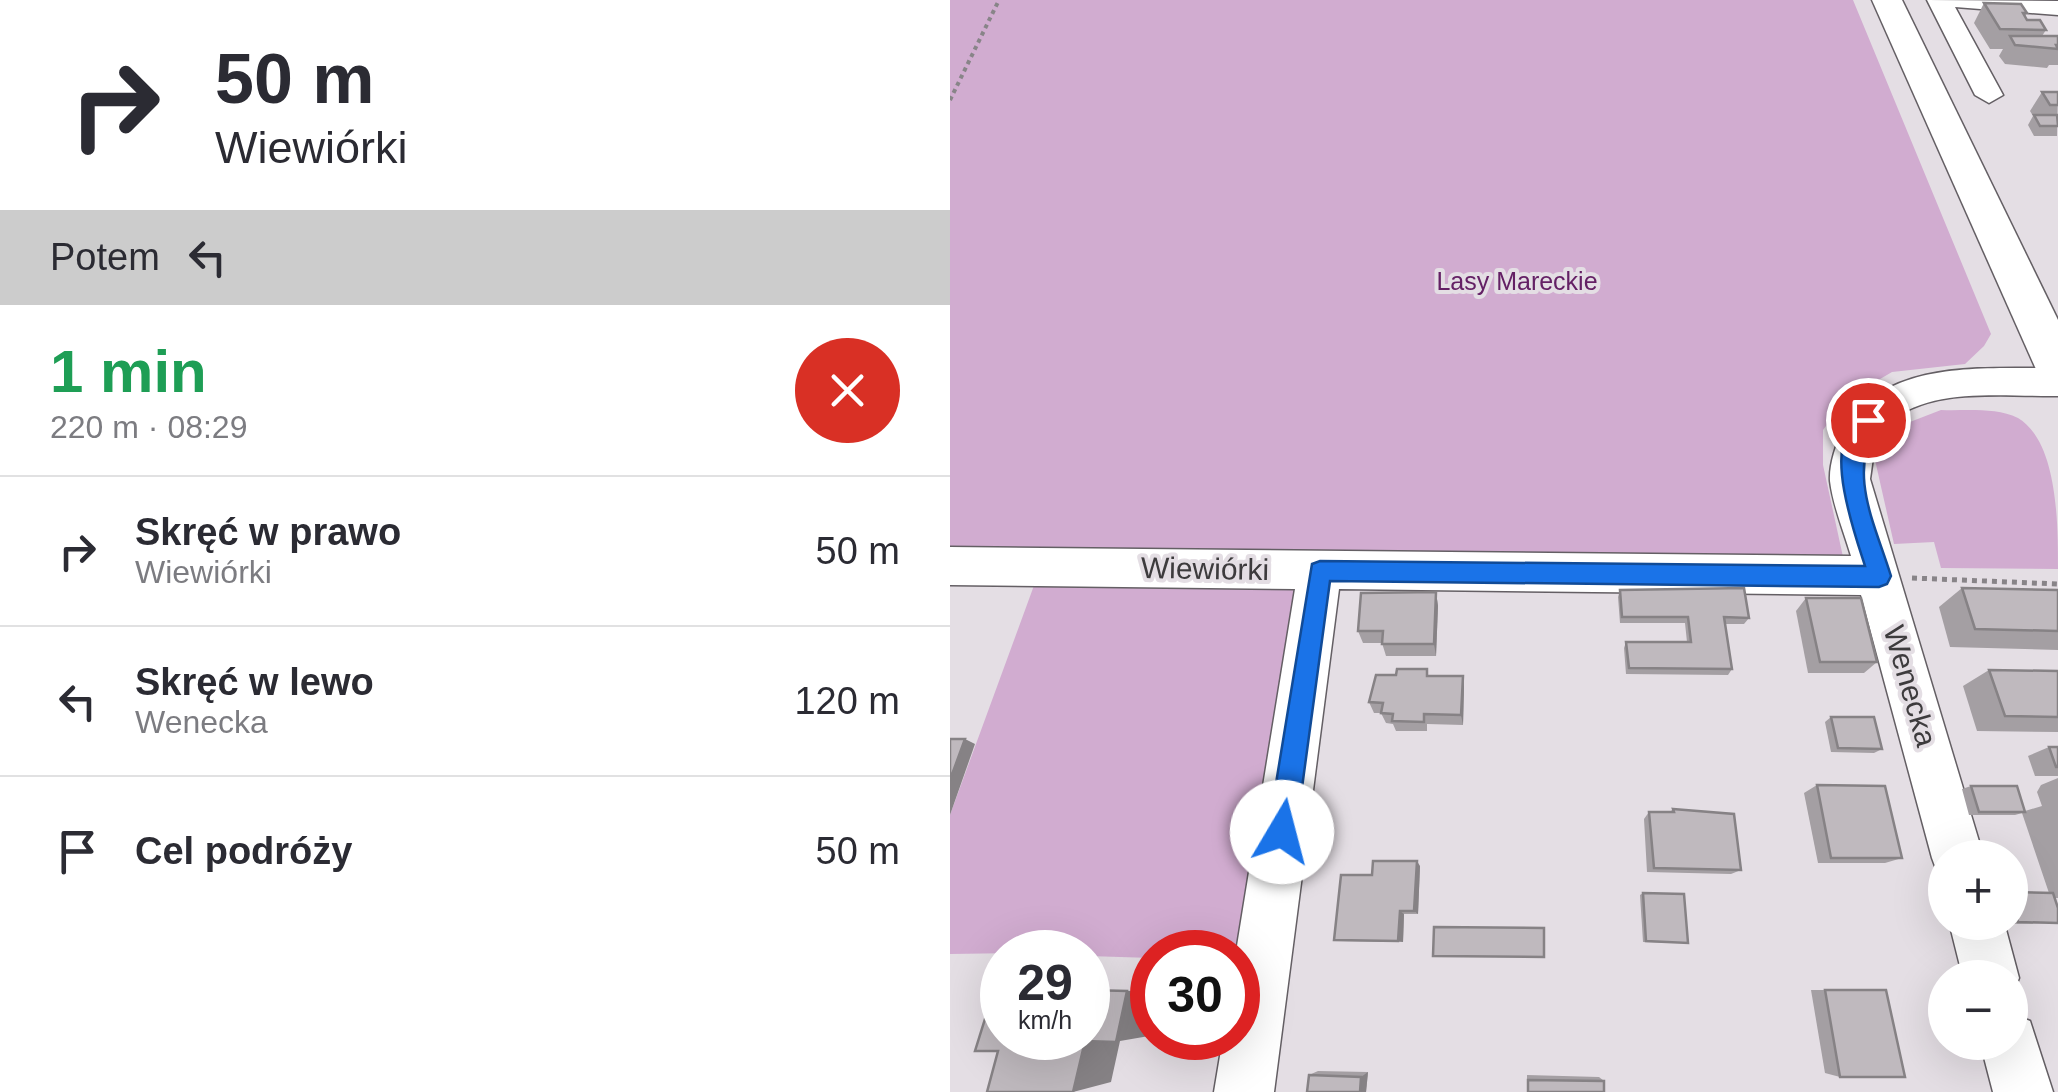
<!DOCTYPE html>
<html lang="pl">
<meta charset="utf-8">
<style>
:root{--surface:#fff;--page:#f2f2f3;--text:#2b2b33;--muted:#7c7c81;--line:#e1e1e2}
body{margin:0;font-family:Helvetica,sans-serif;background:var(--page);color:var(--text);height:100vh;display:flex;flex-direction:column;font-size:38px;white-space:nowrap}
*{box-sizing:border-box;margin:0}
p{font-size:32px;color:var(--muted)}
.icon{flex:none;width:55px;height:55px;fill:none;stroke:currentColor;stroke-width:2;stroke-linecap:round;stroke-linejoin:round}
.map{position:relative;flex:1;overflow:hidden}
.panel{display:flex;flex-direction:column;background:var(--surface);width:950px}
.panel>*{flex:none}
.top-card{background:#fff;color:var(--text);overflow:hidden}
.tools{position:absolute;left:978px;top:840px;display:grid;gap:20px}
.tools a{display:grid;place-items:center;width:100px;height:100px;border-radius:50%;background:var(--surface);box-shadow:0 10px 40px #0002;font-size:50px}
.speed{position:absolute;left:30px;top:930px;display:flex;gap:20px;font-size:50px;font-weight:700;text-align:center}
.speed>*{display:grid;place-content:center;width:130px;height:130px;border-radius:50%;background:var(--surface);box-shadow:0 10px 40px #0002;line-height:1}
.speed small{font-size:25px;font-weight:400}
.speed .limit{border:15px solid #d22;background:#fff;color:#111}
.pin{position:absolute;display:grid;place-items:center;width:85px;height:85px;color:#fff;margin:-42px;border:5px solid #fff;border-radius:50%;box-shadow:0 2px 10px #0007}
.me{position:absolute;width:110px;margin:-55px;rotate:8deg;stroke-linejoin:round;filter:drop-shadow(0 0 8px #0008)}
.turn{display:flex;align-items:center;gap:35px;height:210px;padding:0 50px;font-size:45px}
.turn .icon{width:130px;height:130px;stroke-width:2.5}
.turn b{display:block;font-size:70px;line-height:85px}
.then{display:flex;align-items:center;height:95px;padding:0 50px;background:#0003;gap:20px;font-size:38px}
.round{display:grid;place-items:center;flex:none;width:105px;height:105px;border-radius:52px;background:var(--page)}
.headline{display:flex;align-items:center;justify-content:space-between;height:170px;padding:0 50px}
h1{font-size:60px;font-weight:600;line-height:75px;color:#1e9e55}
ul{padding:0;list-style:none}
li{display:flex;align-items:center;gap:30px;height:150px;padding:0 50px;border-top:2px solid var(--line)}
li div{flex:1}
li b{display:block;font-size:38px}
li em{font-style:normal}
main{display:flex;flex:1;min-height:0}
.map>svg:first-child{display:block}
.green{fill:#d1acd0}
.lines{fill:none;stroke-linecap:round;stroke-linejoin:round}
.minor-casing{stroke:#645f64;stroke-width:3}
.major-casing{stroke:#645f64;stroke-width:3}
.path-far1{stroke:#888488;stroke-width:4;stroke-dasharray:4 4;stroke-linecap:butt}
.path{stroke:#888488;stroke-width:5;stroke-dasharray:5 5;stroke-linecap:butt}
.minor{fill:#fff;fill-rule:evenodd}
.major{fill:#fff;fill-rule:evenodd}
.wall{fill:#a49fa3}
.shaded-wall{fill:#868285}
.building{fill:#bfb9be;stroke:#868285;stroke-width:2.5}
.route{fill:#1a73e8;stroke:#114b97;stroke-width:2.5}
.labels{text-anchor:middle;stroke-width:8;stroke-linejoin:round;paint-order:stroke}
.far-park-label{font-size:25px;fill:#642065;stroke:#e4dee4}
.street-label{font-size:30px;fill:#3d3b3d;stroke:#e4dee4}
</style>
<main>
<section class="panel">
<div class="top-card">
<div class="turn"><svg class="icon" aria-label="right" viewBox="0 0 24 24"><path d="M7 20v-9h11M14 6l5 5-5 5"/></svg><div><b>50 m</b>Wiewiórki</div></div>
<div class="then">Potem<svg class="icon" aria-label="left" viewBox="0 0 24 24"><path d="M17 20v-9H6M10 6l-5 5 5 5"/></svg></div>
</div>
<div class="headline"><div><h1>1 min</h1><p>220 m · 08:29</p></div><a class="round" style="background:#d93025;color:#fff"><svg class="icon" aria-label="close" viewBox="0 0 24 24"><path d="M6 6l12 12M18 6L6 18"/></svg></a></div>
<ul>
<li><svg class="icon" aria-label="right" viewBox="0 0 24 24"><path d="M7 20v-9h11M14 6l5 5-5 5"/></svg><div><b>Skręć w prawo</b><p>Wiewiórki</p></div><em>50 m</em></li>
<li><svg class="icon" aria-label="left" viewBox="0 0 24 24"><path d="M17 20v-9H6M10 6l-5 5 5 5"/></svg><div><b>Skręć w lewo</b><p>Wenecka</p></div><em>120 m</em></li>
<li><svg class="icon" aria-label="arrive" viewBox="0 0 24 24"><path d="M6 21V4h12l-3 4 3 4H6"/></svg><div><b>Cel podróży</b></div><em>50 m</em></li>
</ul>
</section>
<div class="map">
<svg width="1108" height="1092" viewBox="0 0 1108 1092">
<rect width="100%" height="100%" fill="#e4dee4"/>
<g class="green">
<polygon points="0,0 903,0 1041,334 1034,346 1015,364 942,372 896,399 873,430 873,465 895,566 0,556"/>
<path d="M991,410C1016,411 1045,407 1068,418C1108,442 1108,524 1108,569L991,568L984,542L944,544L925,460L947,427Z"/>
<polygon points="86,580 354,584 288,952 202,952 202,958 138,956 138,952 0,954 0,815"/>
</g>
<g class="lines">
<defs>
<g id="minor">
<polygon points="977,0 1108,1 1108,15 1005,7 1053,95 1039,103 1025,95"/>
<path d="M1108,368V396C1056,397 974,385 935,427C923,441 923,462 920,479L1034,858H995V879L989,877L982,858L911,595L389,589L324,1092H264L273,1038H288L286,952L345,589L0,585V547L901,556C894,532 883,506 880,481C879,465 886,443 894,429C937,358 1036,369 1108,368Z"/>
<polygon points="999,922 1054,922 1069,978 1061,998 1060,978 1013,978"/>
<polygon points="1060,1013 1080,1021 1103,1092 1043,1092 1030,1042 1060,1042"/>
</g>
<polygon id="major" points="922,0 952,0 1108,320 1108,384 1092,379 1085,367"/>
</defs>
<use href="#minor" class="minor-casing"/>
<use href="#major" class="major-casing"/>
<polyline class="path-far1" points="0,100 49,0"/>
<polyline class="path" points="962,578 1108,584"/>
<use href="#minor" class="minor"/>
<use href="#major" class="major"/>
</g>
<g class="wall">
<polygon points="1034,3 1077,13 1075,17 1077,20 1096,30 1092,36 1108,36 1108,65 1099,65 1097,68 1055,64 1049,56 1053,49 1040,49 1024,23"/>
<polygon points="1092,92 1108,92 1107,136 1084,136 1078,125 1083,116 1080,111"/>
<polygon points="1012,588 1108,590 1108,650 1000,647 989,607"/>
<polygon points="670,590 799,618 794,624 775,624 782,669 778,675 676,674 674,648 676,642 737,642 735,623 670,623 668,597"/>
<polygon points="486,592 488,606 486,656 436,656 432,643 413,643 408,631"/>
<polygon points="856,598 927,662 914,673 858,673 846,611"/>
<polygon points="1039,670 1108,671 1108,732 1027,731 1013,686"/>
<polygon points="479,676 513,676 514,687 513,725 477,724 477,731 446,731 443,724 436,723 431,713 424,713 419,702"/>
<polygon points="881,717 932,749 924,753 881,752 875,722"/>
<polygon points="1099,747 1108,747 1108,776 1085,776 1078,756"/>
<polygon points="1108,778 1108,898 1104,898 1108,923 1057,924 1060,922 1060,892 1099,893 1072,813 1065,815 1019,815 1012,789 1021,786 1075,811 1092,806 1087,792 1091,785"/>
<polygon points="867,785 952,858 935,863 868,863 854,793"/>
<polygon points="723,809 791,870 781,874 697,872 694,819 699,812 720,812"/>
<polygon points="470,866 468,914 454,914 453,942 391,941 384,940 422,875"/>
<polygon points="693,893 738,943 693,942 690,895"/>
<polygon points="861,990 936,990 890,1077 875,1073"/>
<polygon points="368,1071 418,1072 416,1092 359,1075"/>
<polygon points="577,1075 649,1077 654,1081 654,1092 577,1092"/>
</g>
<g class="shaded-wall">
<polygon points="486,592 488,606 486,656 484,644"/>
<polygon points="513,676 514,687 513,725 511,715"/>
<polygon points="15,739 25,744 0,815 0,780"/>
<polygon points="467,861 470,866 468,914 464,911"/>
<polygon points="450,911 454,914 453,942 448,941"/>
<polygon points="202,990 202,1019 199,1036 170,1041 161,1082 123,1092 135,1041 177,991"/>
<polygon points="418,1072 416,1092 410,1092 411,1077"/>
</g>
<g class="building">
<polygon points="1034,3 1071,4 1077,13 1073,13 1077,20 1090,20 1096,30 1050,29"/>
<polygon points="1060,36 1108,36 1108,45 1106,45 1108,49 1065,45"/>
<polygon points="1092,92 1108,92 1108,105 1100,105"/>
<polygon points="1084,115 1107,115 1108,126 1090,126"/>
<polygon points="794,588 799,618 774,617 782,669 679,668 676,642 741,642 738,617 672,617 670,590"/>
<polygon points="1012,588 1108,590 1108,631 1025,629"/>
<polygon points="486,592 484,644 432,644 433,631 408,631 411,593"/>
<polygon points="856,598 911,598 927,662 870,662"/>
<polygon points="447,669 477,669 477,676 513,676 511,715 474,714 474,722 442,721 443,714 431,713 433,703 419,702 426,675 446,675"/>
<polygon points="1039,670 1108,671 1108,717 1055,716"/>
<polygon points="881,717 924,717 932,749 888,748"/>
<polygon points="0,739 15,739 0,780"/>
<polygon points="1099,747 1108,747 1108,767 1106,767"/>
<polygon points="867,785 935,786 952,858 881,858"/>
<polygon points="1021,786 1067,786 1075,812 1029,812"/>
<polygon points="723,809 784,814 791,870 704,868 699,812 724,812"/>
<polygon points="423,861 467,861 464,911 450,911 448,941 384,940 391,875 422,875"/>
<polygon points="1060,892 1103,893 1108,908 1108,923 1068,922 1060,898"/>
<polygon points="693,893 734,894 738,943 696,941"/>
<polygon points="484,927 594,928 594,957 483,956"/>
<polygon points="44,990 52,990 52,1038 138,1038 138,990 177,991 166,1042 135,1041 123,1092 37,1092 48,1051 25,1051"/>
<polygon points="875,990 936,990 955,1077 890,1077"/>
<polygon points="359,1075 411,1077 410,1092 357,1092"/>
<polygon points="578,1080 654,1081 654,1092 578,1092"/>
</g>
<path class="route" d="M918,412L928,420C897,474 924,521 941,576L937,584L929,587L380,581L346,832L342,841L332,845L322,841L318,832L362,564L370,561L915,566C904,531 866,430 918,412Z"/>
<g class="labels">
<g class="far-park-label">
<text x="567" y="290">Lasy Mareckie</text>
</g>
<g class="street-label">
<text transform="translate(255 569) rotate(1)" y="10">Wiewiórki</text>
<text transform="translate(960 686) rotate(74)" y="10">Wenecka</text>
</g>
</g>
</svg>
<div class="tools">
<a>+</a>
<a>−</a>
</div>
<div class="speed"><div>29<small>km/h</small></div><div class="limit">30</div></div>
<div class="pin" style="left:918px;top:420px;background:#d93025"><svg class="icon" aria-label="arrive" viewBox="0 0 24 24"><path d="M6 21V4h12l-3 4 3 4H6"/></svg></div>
<svg class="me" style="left:332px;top:832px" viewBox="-20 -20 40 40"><circle r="19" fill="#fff"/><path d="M0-13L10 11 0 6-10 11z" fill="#1a73e8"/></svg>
</div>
</main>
